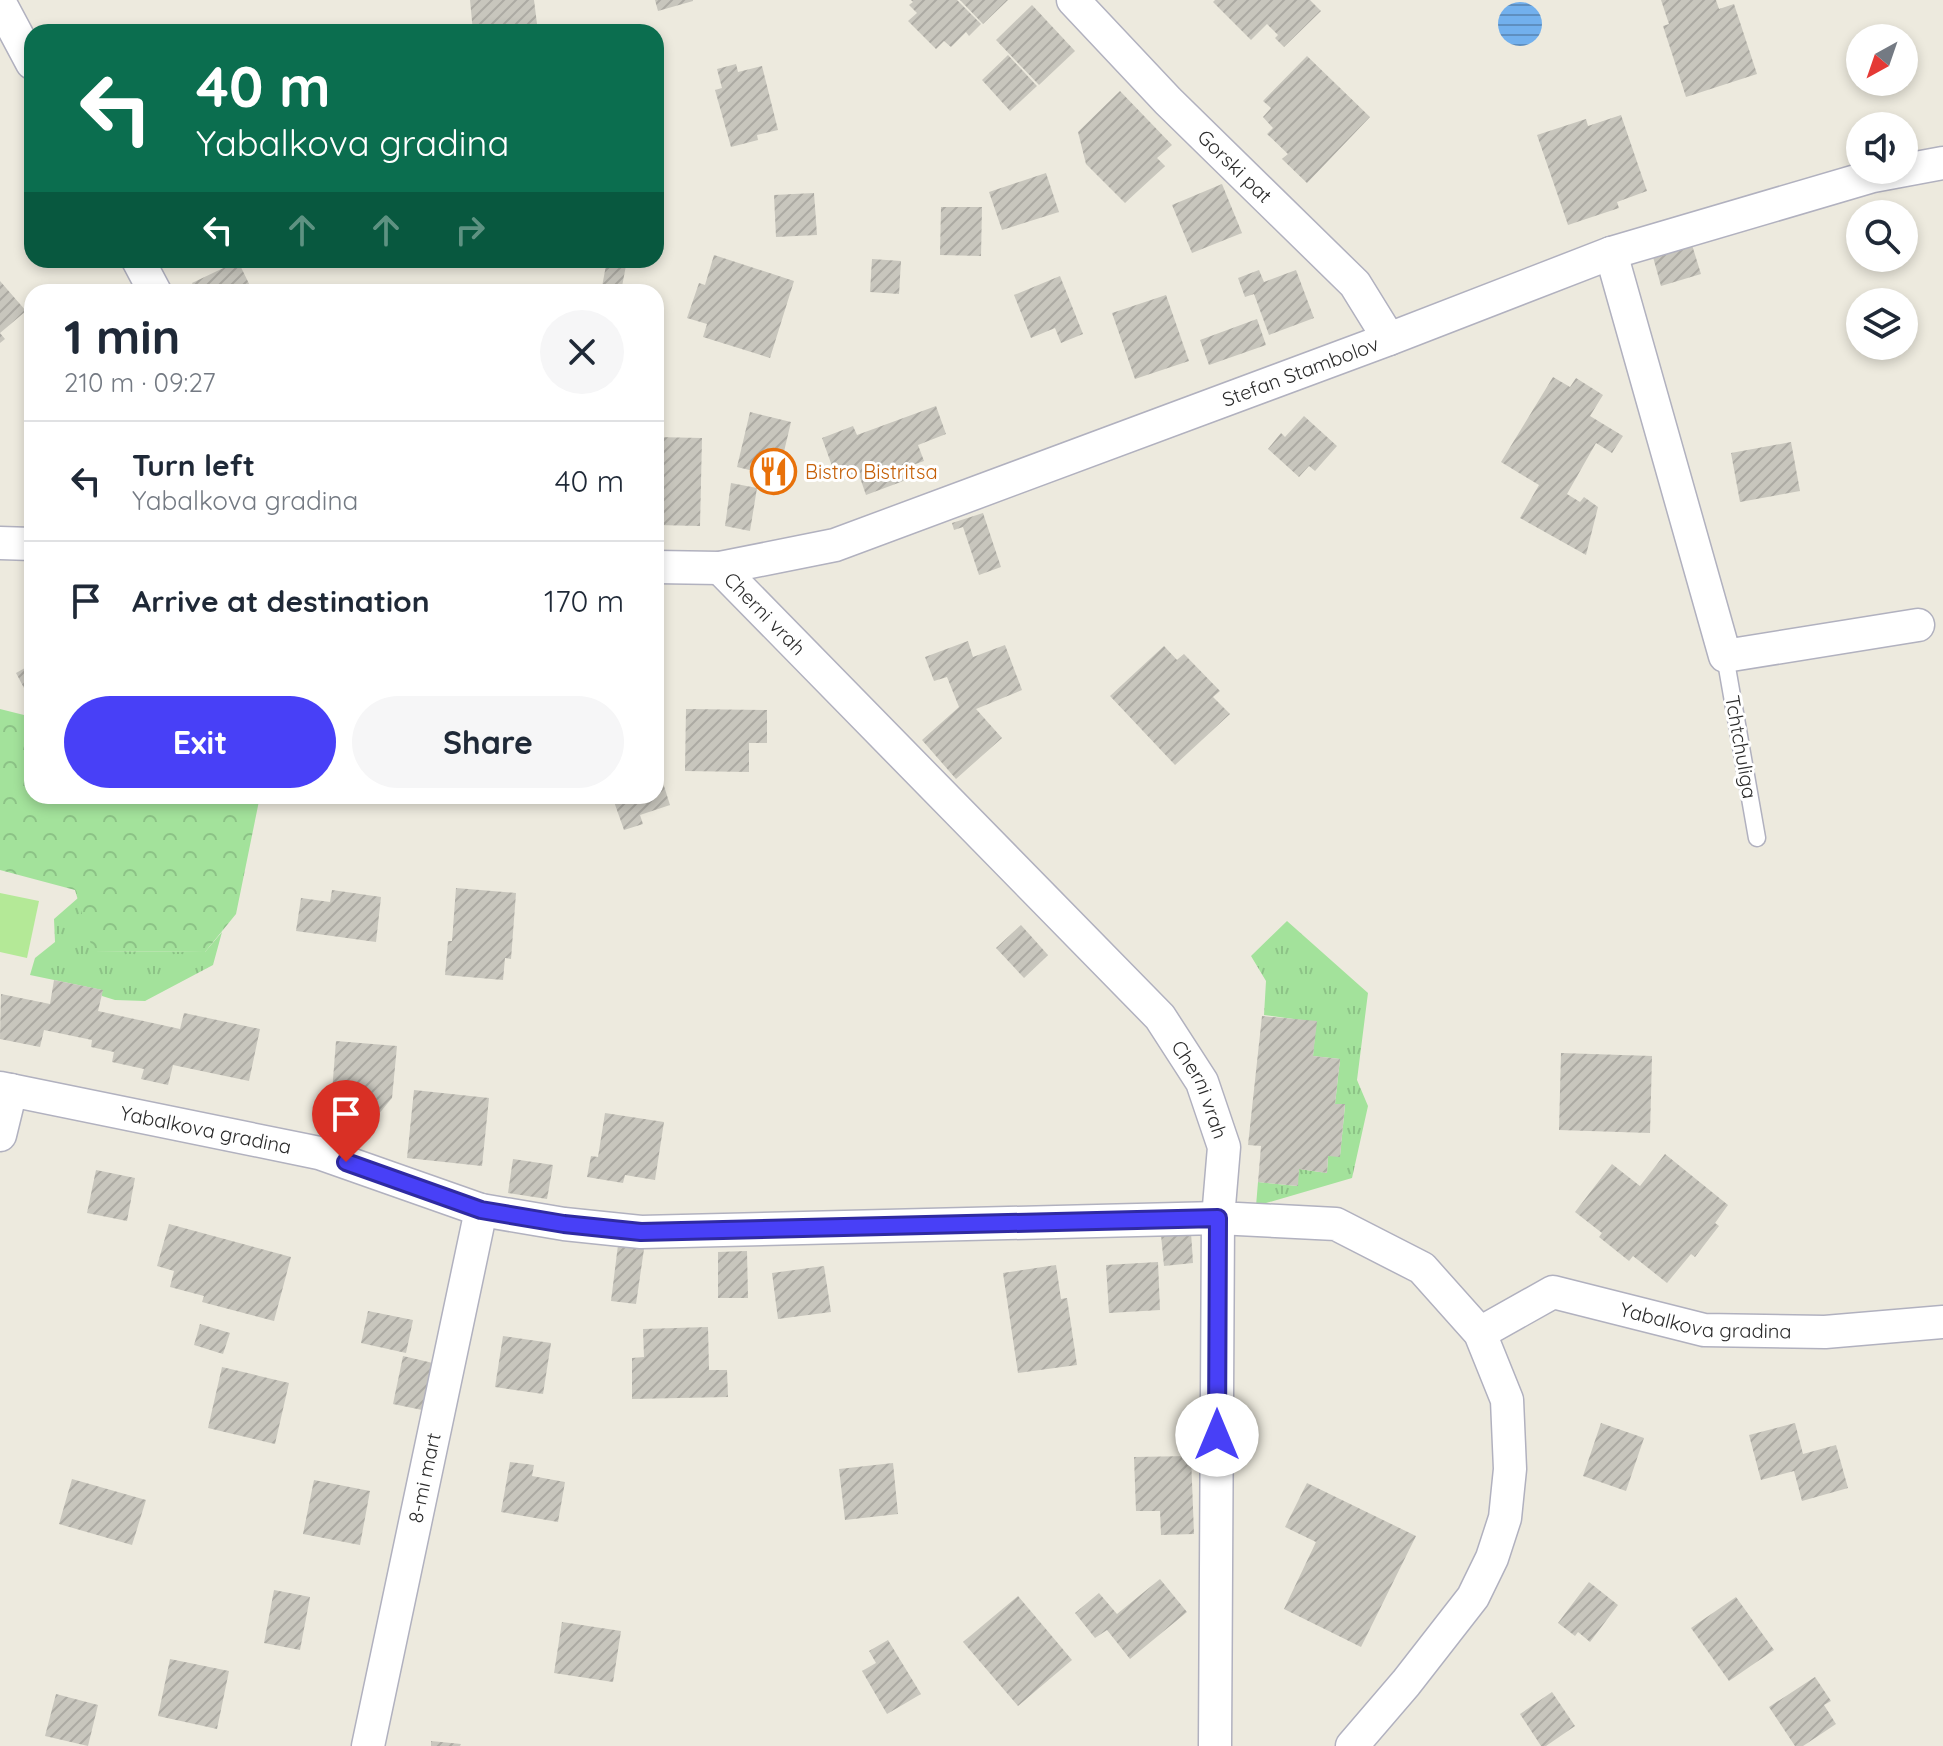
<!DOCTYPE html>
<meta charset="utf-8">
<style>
:root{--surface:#fff;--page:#f6f6f7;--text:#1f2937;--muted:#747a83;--line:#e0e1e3;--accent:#4840f7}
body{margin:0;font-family:Quicksand,sans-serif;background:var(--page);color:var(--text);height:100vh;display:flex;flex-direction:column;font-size:30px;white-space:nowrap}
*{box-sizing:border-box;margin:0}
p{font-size:26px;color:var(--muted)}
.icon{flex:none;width:44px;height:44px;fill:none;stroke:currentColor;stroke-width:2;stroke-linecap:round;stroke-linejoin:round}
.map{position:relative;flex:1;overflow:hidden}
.sheet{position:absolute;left:24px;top:284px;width:640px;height:520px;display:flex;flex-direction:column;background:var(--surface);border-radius:24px;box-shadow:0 4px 12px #0003}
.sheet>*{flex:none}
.banner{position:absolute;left:24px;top:24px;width:640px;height:244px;border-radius:24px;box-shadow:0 4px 12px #0003;background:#0b6e4f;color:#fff;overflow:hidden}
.needle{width:52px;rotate:220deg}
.buttons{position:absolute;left:1846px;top:24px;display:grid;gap:16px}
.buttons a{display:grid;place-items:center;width:72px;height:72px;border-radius:50%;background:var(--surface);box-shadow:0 4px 12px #0003;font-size:40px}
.pin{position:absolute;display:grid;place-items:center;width:68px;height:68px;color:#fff;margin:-82px -34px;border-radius:50% 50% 50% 0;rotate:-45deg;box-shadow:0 0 8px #0007}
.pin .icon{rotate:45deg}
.me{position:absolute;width:88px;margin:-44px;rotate:0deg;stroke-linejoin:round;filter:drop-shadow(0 0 6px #0008)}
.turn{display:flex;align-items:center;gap:28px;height:168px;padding:0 40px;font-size:36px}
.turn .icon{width:104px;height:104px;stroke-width:2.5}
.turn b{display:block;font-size:56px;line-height:68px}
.lanes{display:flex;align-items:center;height:76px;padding:0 40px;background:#0003;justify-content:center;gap:40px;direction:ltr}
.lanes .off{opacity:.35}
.round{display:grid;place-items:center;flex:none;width:84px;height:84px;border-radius:42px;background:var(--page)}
.headline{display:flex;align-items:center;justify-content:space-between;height:136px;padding:0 40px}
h1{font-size:48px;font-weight:700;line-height:60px}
.cta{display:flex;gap:16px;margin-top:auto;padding:16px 40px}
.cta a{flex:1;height:92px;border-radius:48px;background:var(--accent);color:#fff;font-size:32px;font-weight:700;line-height:92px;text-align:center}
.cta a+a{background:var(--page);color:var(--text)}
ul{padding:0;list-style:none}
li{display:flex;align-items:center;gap:24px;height:120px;padding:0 40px;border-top:2px solid var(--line)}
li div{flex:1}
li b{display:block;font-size:30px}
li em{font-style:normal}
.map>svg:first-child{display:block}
.grass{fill:url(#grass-tufts)}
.forest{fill:url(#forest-crowns)}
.pitch{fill:#b4e997}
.water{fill:url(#water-rules)}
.building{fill:url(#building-hatch)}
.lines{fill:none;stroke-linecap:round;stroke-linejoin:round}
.lane-casing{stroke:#b1b1bf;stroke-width:19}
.street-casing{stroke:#b1b1bf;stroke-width:35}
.lane{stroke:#fff;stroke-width:16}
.street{stroke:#fff;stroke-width:32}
.route-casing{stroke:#2f2aa1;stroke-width:20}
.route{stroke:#4840f7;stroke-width:14}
.labels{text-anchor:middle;stroke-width:6;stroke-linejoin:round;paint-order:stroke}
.street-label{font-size:20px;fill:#2b2b2b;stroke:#fff}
.food-label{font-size:20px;fill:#c56008;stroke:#fff;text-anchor:start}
</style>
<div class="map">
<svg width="1943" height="1746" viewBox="0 0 1943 1746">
<defs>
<pattern id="grass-tufts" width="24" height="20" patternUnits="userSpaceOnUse" patternTransform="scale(2)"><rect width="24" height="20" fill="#a3e29b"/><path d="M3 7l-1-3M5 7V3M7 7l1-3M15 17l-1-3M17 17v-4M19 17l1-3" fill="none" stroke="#8cc286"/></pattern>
<pattern id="forest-crowns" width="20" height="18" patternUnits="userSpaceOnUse" patternTransform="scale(2)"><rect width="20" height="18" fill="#a3e29b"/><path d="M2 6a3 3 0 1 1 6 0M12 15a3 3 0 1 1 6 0" fill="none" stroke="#8cc286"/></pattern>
<pattern id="water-rules" width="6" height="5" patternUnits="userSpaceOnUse" patternTransform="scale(2)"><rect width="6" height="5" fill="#72b0ed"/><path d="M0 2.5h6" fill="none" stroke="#5e8fc0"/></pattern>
<pattern id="building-hatch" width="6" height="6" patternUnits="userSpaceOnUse" patternTransform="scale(2)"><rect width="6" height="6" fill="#c8c6bd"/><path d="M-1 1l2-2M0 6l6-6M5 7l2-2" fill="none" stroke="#acaaa3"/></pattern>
</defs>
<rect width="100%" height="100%" fill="#edeade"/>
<g class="grass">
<polygon points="78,898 94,951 205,952 222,932 213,965 145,1001 115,1000 102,996 102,990 30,975 35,958 55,942 54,919"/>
<polygon points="1287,921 1368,993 1357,1080 1368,1106 1352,1178 1256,1206 1258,1182 1297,1186 1299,1169 1327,1173 1328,1156 1340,1156 1345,1105 1335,1104 1340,1059 1313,1056 1316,1022 1264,1015 1266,981 1251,956"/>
</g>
<polygon class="forest" points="0,709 32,717 32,796 260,796 236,914 205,952 93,951 75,890 0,870"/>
<polygon class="pitch" points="0,893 39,901 27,958 0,952"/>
<circle class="water" cx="1520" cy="24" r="22"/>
<g class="building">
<polygon points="470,0 534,0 538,32 473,32"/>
<polygon points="655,0 693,0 693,1 658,11"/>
<polygon points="911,0 957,0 981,24 969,36 966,32 951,47 944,41 936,49 908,21 917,13 909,5 913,2"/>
<polygon points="960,0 1008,0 983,24"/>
<polygon points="1215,0 1310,0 1321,11 1284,47 1275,38 1278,35 1267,24 1251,40 1213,2"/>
<polygon points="1661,0 1716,0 1719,9 1734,4 1757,74 1686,97 1663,26 1669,24"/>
<polygon points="1032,5 1075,51 1039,85 996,40"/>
<polygon points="1008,55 1037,86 1010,111 982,80"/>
<polygon points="1307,56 1370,117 1307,183 1282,159 1288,154 1267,134 1273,128 1263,117 1271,108 1263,101"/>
<polygon points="736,64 738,72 762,66 778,130 757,135 758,140 731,147 715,90 722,88 717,69"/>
<polygon points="1120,91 1172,145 1157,158 1165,166 1125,203 1086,164 1078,132"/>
<polygon points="1621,115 1647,191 1617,202 1619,208 1568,225 1537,135 1586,119 1588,126"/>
<polygon points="1046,173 1059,212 1002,230 989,192"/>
<polygon points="1222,184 1242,233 1192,253 1172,205"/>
<polygon points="814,193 817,235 776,237 774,195"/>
<polygon points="941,207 982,207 981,256 940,255"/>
<polygon points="1692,245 1701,274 1661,286 1653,257"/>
<polygon points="714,255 794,281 770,358 703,337 707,324 687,318 699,283 705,285"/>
<polygon points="872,259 901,261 899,294 870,292"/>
<polygon points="607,260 627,260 621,292 601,292"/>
<polygon points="238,261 253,292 196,292 192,283"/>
<polygon points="1259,270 1264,282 1296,270 1314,318 1269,335 1254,294 1245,297 1238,278"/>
<polygon points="1060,276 1083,334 1061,343 1055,328 1031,338 1014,295"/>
<polygon points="0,281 26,311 0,333 5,339 0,343"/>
<polygon points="1166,295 1189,361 1135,379 1112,313"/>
<polygon points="1257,319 1266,345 1209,365 1200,340"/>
<polygon points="1553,377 1570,387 1576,378 1603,395 1590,416 1623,436 1612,453 1596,443 1567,494 1580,502 1584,497 1598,507 1586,555 1520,518 1539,485 1501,462"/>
<polygon points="936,406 946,434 918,445 924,461 910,466 914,477 866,495 858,472 837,480 822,438 853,426 857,435"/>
<polygon points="750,412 791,422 778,477 737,467"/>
<polygon points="1304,416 1337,446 1315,471 1309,466 1299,477 1268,449 1281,433 1285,437"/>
<polygon points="656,437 702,438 700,526 656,525"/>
<polygon points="1791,442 1800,491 1740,502 1731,453"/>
<polygon points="731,483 757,488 750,531 725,526"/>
<polygon points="983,513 1001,567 979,575 963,527 954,530 952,523"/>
<polygon points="968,641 973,657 1005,645 1022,690 976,709 1002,738 956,779 922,740 959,707 947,677 934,681 925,657"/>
<polygon points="1164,646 1177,660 1184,654 1220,691 1213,697 1230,714 1175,765 1110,696"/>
<polygon points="32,664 32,703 16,673"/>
<polygon points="686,709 767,710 767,743 749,743 749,772 685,771"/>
<polygon points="657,764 670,805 640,815 643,824 624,830 612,796 656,796"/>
<polygon points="456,888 516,893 511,959 505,958 503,980 445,975 448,941 452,941"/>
<polygon points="332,890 381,897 376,942 296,931 301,898 330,902"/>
<polygon points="1021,925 1048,955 1024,978 996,948"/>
<polygon points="54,980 103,990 98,1011 180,1029 184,1013 260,1029 249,1081 173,1065 168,1085 141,1079 144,1069 112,1062 114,1052 91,1047 92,1040 44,1030 40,1047 0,1039 1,994 50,1004"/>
<polygon points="1262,1016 1317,1021 1313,1056 1340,1059 1335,1104 1345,1104 1340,1157 1328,1156 1327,1173 1299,1169 1298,1186 1258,1182 1261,1146 1248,1145"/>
<polygon points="336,1041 397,1046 392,1098 363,1133 335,1112 332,1092"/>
<polygon points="1561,1053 1652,1056 1650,1133 1559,1130"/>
<polygon points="414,1090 489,1098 482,1166 407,1158"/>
<polygon points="605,1113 664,1122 655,1180 625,1175 623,1183 587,1177 591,1156 598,1157"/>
<polygon points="1665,1154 1728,1205 1715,1223 1719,1226 1695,1257 1691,1254 1667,1283 1633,1256 1629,1261 1599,1237 1602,1233 1575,1212 1612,1164 1640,1186"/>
<polygon points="513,1159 553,1165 547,1199 508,1193"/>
<polygon points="96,1170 135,1178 127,1221 87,1213"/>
<polygon points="169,1224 291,1257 274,1321 202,1302 204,1296 170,1287 174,1271 157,1266"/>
<polygon points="1191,1232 1193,1263 1164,1266 1161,1235"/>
<polygon points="618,1245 644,1249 636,1304 611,1301"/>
<polygon points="747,1251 748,1298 718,1298 718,1252"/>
<polygon points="1158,1262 1160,1310 1109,1313 1106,1265"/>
<polygon points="1056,1265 1061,1299 1067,1298 1077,1365 1018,1373 1003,1273"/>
<polygon points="824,1266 831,1312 778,1319 772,1273"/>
<polygon points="368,1311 413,1320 406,1353 361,1343"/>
<polygon points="200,1324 230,1333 223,1354 194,1345"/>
<polygon points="708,1327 709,1370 727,1370 728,1397 632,1399 632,1358 644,1357 643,1329"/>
<polygon points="503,1336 551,1343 543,1394 495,1387"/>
<polygon points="403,1356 437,1364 427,1411 393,1404"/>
<polygon points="222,1367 289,1383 275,1444 208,1428"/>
<polygon points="1601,1423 1644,1438 1626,1491 1583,1476"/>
<polygon points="1795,1423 1803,1454 1836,1445 1848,1488 1802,1501 1794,1471 1761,1480 1749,1435"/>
<polygon points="1191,1456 1194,1534 1161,1535 1160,1511 1136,1511 1134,1457"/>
<polygon points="510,1462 534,1465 532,1476 565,1482 558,1522 501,1512"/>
<polygon points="893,1463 898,1514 845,1520 839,1469"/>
<polygon points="72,1479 146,1500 132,1545 59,1524"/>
<polygon points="314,1480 370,1491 360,1545 303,1534"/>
<polygon points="1307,1483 1416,1536 1361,1647 1284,1609 1316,1542 1285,1527"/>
<polygon points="1160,1579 1187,1612 1130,1659 1107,1630 1095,1638 1075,1613 1099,1593 1117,1614"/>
<polygon points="1589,1582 1618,1605 1590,1642 1578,1632 1575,1636 1558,1623"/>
<polygon points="274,1590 310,1597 300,1650 264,1643"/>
<polygon points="1018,1596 1072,1660 1018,1706 963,1642"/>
<polygon points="1736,1597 1774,1650 1729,1681 1691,1628"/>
<polygon points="562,1622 621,1631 613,1682 554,1673"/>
<polygon points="888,1640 921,1694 887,1714 862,1671 876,1663 869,1651"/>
<polygon points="170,1659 229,1671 217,1729 158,1716"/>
<polygon points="1815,1677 1831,1701 1824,1705 1836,1724 1803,1746 1795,1746 1769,1707"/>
<polygon points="1552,1692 1575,1726 1546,1746 1541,1746 1520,1714"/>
<polygon points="56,1694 98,1705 88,1746 45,1736"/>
<polygon points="431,1741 461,1744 460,1746 431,1746"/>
</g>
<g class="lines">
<defs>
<polyline id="lane" points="1725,656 1757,838"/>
<g id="street">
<path id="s1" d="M1073,0L1168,101L1355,284L1389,339"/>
<polyline points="0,3 32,63"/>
<polyline points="1611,253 1725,656 1918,625"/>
<polyline points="138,260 155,292"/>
<polyline points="0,543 32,544"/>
<path id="s2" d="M656,567L720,568L835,545L1389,339L1611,253L1873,176L1943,163"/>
<path id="s3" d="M720,568L1160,1017L1202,1082L1224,1147L1218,1218L1336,1224L1422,1268L1480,1333L1507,1400L1510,1469L1505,1518L1492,1558L1473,1597L1406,1683L1352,1746"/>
<path id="s4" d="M0,1088L319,1153L481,1210L564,1224L641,1232L1218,1218L1215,1746"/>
<polyline points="0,1135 11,1090"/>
<path id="s5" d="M1480,1333L1553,1292L1704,1330L1825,1332L1943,1322"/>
<path id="s6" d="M368,1746L481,1210"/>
</g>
</defs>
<use href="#lane" class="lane-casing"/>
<use href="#street" class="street-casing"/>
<use href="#lane" class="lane"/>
<use href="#street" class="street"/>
</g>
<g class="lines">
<defs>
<polyline id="route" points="346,1162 481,1210 564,1224 641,1232 1218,1218 1217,1435"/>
</defs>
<use href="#route" class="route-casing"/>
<use href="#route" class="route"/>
</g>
<defs>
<symbol id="restaurant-ring" viewBox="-11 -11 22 22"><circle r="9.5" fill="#fff" stroke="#e8710a" stroke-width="1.5"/><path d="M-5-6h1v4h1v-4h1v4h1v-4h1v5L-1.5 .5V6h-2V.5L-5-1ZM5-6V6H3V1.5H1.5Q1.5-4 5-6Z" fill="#e8710a"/></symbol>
</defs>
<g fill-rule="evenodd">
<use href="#restaurant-ring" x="748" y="446" width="51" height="51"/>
</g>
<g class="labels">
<g class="street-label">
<text dy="7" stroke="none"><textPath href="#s1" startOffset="232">Gorski pat</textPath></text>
<text dy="7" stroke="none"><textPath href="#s2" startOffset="678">Stefan Stambolov</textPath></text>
<text dy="7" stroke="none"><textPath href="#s3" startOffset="64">Cherni vrah</textPath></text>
<text transform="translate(1741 747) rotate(80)" y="7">Tchtchuliga</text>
<text dy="7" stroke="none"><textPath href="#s3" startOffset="712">Cherni vrah</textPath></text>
<text dy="7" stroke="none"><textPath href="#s4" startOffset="210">Yabalkova gradina</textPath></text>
<text dy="7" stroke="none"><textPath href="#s5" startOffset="240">Yabalkova gradina</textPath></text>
<text dy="7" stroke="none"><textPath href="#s6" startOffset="274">8-mi mart</textPath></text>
</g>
<g class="food-label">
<text x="805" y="479">Bistro Bistritsa</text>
</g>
</g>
</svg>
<div class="buttons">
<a><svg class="needle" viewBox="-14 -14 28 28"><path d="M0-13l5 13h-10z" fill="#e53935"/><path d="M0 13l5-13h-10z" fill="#747a83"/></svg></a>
<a><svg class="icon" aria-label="sound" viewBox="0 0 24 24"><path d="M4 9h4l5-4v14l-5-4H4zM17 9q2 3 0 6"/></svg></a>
<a><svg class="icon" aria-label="search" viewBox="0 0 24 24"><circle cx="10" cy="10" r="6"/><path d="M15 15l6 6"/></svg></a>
<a><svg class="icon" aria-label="layers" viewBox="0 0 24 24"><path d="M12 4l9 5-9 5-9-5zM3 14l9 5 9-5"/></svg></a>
</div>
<div class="pin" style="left:346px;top:1162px;background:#d93025"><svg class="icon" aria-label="arrive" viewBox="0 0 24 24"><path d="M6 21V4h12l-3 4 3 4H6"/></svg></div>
<svg class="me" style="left:1217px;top:1435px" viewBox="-20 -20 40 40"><circle r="19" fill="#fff"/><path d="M0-13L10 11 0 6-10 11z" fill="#4840f7"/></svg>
<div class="banner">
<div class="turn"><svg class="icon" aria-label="left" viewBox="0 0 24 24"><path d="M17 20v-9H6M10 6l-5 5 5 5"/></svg><div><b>40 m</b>Yabalkova gradina</div></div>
<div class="lanes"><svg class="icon" aria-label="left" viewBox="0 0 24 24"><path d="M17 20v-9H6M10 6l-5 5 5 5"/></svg><svg class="icon off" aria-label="ahead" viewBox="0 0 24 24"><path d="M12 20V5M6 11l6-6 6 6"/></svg><svg class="icon off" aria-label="ahead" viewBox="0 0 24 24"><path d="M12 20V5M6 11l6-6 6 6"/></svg><svg class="icon off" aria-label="right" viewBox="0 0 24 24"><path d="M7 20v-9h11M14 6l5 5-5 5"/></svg></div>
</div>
<section class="sheet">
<div class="headline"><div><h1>1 min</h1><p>210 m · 09:27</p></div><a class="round"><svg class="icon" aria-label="close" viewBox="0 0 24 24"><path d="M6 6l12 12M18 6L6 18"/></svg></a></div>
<ul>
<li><svg class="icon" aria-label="left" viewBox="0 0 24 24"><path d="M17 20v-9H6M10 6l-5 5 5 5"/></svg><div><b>Turn left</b><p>Yabalkova gradina</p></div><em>40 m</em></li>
<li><svg class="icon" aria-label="arrive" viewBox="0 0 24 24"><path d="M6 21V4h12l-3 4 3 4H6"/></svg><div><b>Arrive at destination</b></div><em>170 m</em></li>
</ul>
<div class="cta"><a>Exit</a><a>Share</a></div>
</section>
</div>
